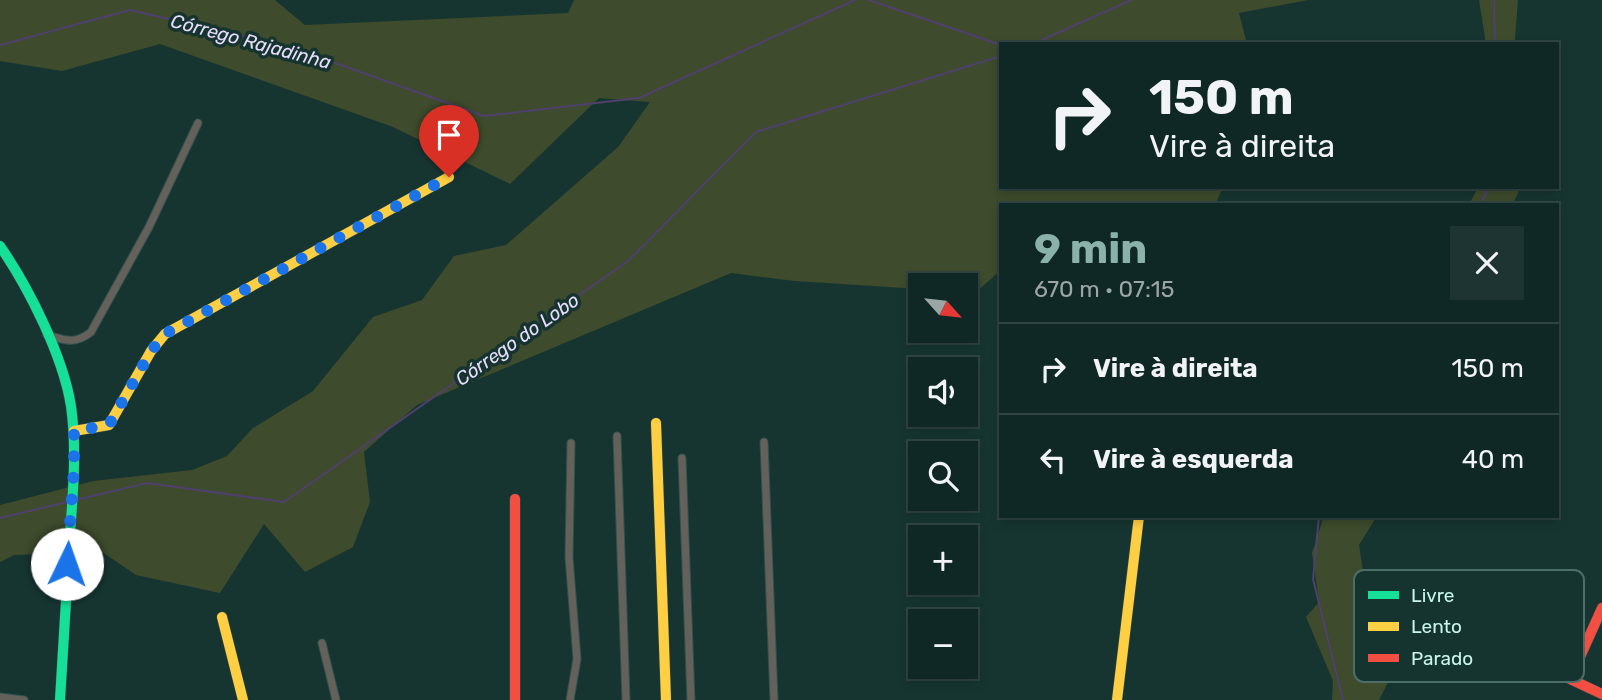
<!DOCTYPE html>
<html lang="pt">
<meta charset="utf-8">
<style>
:root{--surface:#102825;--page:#1e3432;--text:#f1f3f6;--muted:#9ca6a7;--line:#304442;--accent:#8ab2ab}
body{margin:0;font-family:Rubik,sans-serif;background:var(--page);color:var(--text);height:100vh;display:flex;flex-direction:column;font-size:26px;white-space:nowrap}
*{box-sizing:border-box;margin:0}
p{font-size:23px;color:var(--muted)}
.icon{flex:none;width:38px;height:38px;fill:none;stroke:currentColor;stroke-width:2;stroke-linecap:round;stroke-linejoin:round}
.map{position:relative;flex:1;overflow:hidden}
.drawer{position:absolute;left:999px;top:203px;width:560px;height:315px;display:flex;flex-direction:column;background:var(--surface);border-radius:0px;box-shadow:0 4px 10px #0003,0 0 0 2px var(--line)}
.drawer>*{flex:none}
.banner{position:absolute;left:999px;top:42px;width:560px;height:147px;border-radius:0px;box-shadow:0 4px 10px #0003,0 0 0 2px var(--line);background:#102825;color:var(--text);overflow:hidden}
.needle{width:46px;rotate:117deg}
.buttons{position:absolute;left:908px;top:273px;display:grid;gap:14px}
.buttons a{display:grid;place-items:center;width:70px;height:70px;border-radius:0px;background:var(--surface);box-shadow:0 4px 10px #0003,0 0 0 2px var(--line);font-size:35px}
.pin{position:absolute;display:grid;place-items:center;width:60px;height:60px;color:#fff;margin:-72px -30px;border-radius:50% 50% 50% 0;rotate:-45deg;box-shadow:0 0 7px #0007}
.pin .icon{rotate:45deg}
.me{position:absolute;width:77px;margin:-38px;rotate:3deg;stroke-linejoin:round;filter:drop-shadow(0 0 5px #0008)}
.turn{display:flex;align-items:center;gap:24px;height:147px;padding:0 35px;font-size:32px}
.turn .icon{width:91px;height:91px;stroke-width:2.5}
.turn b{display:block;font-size:49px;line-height:60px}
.round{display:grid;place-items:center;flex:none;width:74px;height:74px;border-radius:0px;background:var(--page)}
.headline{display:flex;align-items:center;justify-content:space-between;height:119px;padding:0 35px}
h1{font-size:42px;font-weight:700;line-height:52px;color:var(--accent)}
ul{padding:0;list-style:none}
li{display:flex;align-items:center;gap:21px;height:91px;padding:0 35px;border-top:2px solid var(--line)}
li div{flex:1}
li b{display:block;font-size:26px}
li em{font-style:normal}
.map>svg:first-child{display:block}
.green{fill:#3e4b2c}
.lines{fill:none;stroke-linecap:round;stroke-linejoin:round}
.stream{stroke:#4f406d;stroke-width:2}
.street-casing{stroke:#35514d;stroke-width:9}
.fast-casing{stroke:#35514d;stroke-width:11}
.slow-casing{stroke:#35514d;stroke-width:11}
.jam-casing{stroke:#35514d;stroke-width:11}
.street{stroke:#64615b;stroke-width:7}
.fast{stroke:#16e098;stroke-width:10}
.slow{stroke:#ffcf43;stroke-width:10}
.jam{stroke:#f24e42;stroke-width:10}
.route{stroke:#1a73e8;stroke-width:12;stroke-dasharray:0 21.6}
.labels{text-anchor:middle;stroke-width:7;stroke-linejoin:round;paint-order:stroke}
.water-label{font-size:19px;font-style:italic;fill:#e8ddfe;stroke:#16342f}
.key{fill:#16342f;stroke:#4b6e68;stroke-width:2}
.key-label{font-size:19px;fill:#c8f5ec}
</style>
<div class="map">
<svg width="1602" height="700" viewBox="0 0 1602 700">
<rect width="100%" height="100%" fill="#163531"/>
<g class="green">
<polygon points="0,0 275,0 305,25 568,13 574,0 1308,0 1239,13 1247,44 1001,44 1001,187 1223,187 1215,205 1001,205 1001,270 976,292 966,291 966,285 920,285 920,289 795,281 731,273 417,405 364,452 370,502 353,547 305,572 264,524 220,593 136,575 102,552 14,555 0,562 0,505 93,481 192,470 227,456 253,428 313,391 373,317 422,300 454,256 506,245 618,147 650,102 599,98 510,184 393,127 160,44 62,71 0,61"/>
<polygon points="1479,0 1518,0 1515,39 1519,44 1486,44"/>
<polygon points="1478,187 1521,187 1514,201 1516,205 1469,205"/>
<polygon points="1324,516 1377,516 1359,545 1374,643 1401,657 1379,700 1332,700 1333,681 1306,617 1319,602 1312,553"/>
</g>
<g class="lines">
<g class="stream">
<polyline points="869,0 1001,45"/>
<polyline points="1494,0 1495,44"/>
<polyline points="1033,44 1131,0"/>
<polyline points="0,45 130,10 293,48 484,116 639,98 855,0"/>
<polyline points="1479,205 1490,187"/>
<polyline points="76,500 147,483 284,502 628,261 756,132 1001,56"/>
<polyline points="1319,516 1313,579 1343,700"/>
<polyline points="0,518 67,502"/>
</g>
<defs>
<g id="street">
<path d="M47,335C65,340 75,345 91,332L149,227L198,123"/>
<polyline points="617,436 626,700"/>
<polyline points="764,442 774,700"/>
<polyline points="682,458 691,700"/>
<polyline points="322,643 336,700"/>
<polyline points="0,697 24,700"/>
<polyline points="570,700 577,659 569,557 571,443"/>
</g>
<path id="fast" d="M0,246C29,288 63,356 71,406C77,449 73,492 70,535C67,590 63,645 60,700"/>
<g id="slow">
<polyline points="656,423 666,700"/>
<polyline points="74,431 109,425 151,351 165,334 449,177"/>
<polyline points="222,617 243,700"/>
<polyline points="1117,700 1139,516"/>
</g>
<g id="jam">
<polyline points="515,499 515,700"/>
<polyline points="1602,608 1570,679 1602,694"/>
</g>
</defs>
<use href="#street" class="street-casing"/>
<use href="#fast" class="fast-casing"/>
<use href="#slow" class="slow-casing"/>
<use href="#jam" class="jam-casing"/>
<use href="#street" class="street"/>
<use href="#fast" class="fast"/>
<use href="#slow" class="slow"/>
<use href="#jam" class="jam"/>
</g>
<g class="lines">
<polyline class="route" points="67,564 74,469 74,431 109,425 151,351 165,334 449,177"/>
</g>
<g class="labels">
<g class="water-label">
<text transform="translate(251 41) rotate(15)" y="7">Córrego Rajadinha</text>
<text transform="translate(517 339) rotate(-35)" y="7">Córrego do Lobo</text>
</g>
</g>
<rect x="1354" y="570" width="230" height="112" rx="10" class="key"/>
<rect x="1368" y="591" width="31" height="8" fill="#16e098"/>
<rect x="1368" y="622" width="31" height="9" fill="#ffcf43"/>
<rect x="1368" y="654" width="31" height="8" fill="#f24e42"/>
<g class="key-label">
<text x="1411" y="602">Livre</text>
<text x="1411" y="633">Lento</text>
<text x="1411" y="665">Parado</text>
</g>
</svg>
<div class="buttons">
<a><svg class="needle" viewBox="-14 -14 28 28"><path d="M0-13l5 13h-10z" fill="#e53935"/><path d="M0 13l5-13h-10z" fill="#9ca6a7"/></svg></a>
<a><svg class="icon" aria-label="sound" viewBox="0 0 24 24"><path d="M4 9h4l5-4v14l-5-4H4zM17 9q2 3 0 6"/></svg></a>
<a><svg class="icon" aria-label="search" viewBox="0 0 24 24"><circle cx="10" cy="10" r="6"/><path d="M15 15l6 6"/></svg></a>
<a>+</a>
<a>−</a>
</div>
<div class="pin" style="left:449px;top:177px;background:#d93025"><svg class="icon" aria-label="arrive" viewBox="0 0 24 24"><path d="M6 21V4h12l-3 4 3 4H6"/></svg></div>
<svg class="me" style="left:67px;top:564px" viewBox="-20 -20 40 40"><circle r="19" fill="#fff"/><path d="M0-13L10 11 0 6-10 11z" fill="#1a73e8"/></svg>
<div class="banner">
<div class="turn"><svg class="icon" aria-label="right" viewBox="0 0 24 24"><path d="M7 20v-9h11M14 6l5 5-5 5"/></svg><div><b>150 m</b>Vire à direita</div></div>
</div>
<section class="drawer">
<div class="headline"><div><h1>9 min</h1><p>670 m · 07:15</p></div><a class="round"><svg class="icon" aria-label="close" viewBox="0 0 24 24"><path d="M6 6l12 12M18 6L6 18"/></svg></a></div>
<ul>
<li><svg class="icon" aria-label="right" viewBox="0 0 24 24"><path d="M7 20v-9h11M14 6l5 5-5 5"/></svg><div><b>Vire à direita</b></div><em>150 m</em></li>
<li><svg class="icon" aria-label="left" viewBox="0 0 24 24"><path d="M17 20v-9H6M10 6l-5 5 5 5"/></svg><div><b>Vire à esquerda</b></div><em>40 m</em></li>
</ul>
</section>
</div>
